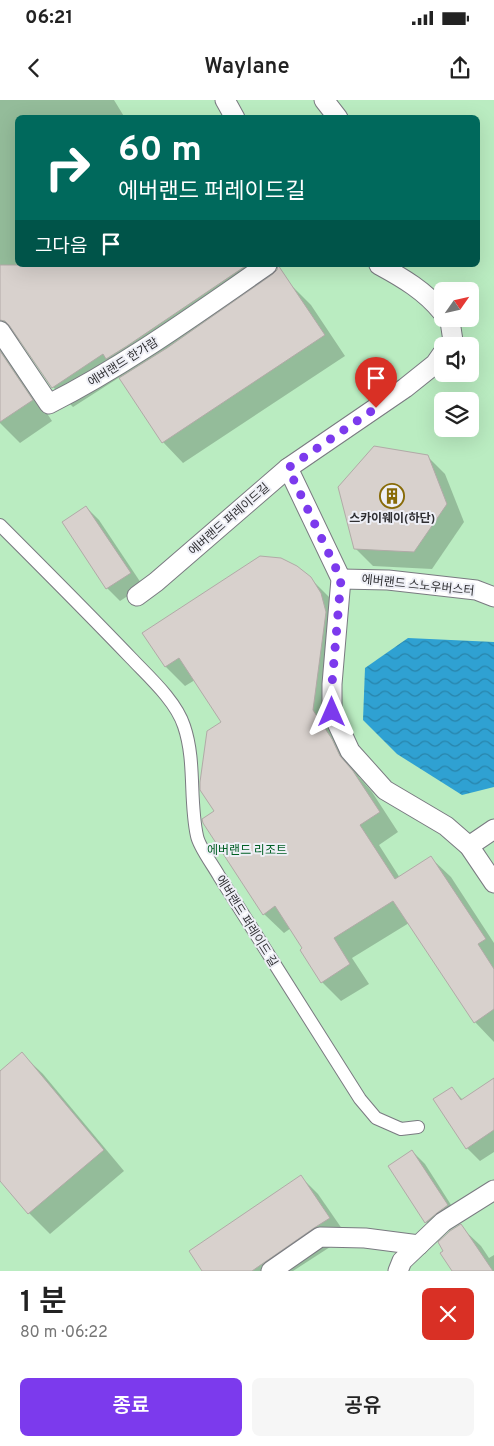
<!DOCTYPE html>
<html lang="ko">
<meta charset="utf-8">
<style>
:root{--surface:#fff;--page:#f6f6f6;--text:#222;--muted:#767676;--accent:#7c3aed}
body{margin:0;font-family:Overpass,"Noto Sans KR",sans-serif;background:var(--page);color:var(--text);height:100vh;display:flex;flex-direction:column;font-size:19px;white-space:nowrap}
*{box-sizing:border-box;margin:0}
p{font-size:16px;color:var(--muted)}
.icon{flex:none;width:28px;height:28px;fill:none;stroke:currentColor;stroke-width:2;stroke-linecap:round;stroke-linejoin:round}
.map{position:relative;height:1171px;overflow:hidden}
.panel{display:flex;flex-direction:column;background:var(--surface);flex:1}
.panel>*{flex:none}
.top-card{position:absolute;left:15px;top:15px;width:465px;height:152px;border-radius:8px;box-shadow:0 5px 20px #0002;background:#00695c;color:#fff;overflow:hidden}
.needle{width:32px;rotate:56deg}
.fabs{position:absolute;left:434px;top:182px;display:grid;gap:10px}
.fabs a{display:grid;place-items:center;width:45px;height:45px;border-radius:8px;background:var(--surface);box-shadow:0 5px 20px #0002;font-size:25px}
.pin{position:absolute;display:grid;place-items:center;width:42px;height:42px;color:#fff;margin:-51px -21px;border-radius:50% 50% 50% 0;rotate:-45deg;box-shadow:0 0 5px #0007}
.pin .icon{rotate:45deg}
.me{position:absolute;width:55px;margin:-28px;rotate:0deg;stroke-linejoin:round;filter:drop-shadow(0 0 4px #0008)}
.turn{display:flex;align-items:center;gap:18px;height:105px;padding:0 20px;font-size:22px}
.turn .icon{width:65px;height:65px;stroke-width:2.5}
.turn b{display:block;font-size:35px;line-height:42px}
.then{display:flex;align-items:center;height:48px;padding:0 20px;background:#0003;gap:10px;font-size:19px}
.round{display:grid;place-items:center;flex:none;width:52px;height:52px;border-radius:8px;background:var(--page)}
.headline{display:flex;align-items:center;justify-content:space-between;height:85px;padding:0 20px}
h1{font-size:30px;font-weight:600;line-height:38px}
.cta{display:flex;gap:10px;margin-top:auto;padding:10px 20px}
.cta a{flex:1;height:58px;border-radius:8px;background:var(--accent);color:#fff;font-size:20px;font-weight:600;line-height:58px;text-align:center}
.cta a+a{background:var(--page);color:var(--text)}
.status{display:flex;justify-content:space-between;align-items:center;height:35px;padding:0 25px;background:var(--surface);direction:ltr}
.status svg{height:14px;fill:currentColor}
header{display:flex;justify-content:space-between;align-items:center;height:65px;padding:0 20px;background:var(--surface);font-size:22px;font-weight:600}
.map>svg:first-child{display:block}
.park{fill:#baecc1;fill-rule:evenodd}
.water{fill:url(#water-waves)}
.shadow{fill:#0003}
.building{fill:#d8d1cd;stroke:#b1aaa7}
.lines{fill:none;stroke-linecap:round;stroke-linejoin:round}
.service-casing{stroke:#7a7a81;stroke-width:14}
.pedestrian-casing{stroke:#7a7a81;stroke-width:21}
.service{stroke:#fff;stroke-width:12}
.pedestrian{stroke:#fff;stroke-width:19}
.route{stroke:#7c3aed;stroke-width:9;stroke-dasharray:0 16.2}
.labels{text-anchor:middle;stroke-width:4;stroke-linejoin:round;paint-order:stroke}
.street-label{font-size:12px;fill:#303033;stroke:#eeeff6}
.poi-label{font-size:12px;font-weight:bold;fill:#303033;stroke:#eeeff6}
.park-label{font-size:12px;fill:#005f24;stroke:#eeeff6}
</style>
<div class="status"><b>06:21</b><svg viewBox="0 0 49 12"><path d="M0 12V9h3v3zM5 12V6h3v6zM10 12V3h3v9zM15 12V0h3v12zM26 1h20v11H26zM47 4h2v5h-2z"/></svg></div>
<header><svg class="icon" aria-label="back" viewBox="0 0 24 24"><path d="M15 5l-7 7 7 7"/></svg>Waylane<svg class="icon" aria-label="share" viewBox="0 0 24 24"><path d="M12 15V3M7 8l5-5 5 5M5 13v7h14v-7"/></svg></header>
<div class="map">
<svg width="494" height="1171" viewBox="0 0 494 1171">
<defs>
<pattern id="water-waves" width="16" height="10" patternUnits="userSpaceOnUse" patternTransform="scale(1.25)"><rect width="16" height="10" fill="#2fa1d2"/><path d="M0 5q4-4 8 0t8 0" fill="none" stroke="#2884ab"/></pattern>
</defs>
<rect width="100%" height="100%" fill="#eeeff6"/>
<path class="park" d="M0,0H494V1171H0ZM18,18H478V165H18ZM442,191H470V219H442ZM442,246H470V274H442ZM442,301H470V329H442Z"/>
<polygon class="water" points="408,538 494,542 494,687 462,695 397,654 363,620 365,568"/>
<g class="shadow">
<polygon points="0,0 114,0 125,18 18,18 18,165 251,165 265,187 291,185 311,205 345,256 183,363 163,342 120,277 73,307 53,287 20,240 15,242 11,259 52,321 20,343 0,323"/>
<polygon points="427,356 445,374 464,422 432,469 373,466 355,448"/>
<polygon points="86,407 99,420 143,486 120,501 107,488"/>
<polygon points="310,478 330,498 332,631 352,660 359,677 372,692 398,732 379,745 400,778 431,758 451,777 494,843 494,942 475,922 409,823 352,858 369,884 341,901 322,882 304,849 291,828 284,833 264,814 216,712 223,623 195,580 185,586 166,567 144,533"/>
<polygon points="22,954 43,974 124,1071 50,1134 29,1113 0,1079 0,972"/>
<polygon points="494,979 494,1052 480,1061 467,1048 452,989 463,1000"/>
<polygon points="412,1051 425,1064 460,1119 439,1135 426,1122 390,1066"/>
<polygon points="301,1077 318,1094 347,1136 293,1171 204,1171"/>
<polygon points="460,1126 481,1146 489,1158 494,1155 494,1171 454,1171"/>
</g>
<g class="building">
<polygon points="0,165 247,165 127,246 106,259 103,254 52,288 9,225 5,221 0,220"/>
<polygon points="278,165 325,235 162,343 119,278 167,248 273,174 277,170"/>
<polygon points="0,251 33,300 0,322"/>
<polygon points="374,346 428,355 447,404 414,452 354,449 338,387"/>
<polygon points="86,406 131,473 106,489 62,422"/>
<polygon points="260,456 281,458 297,466 311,477 321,493 326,512 313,610 332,639 340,656 353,671 380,712 360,725 395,779 431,756 486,839 478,844 494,869 494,909 474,923 393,801 334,838 350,864 321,883 300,850 302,848 275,806 263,815 203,723 202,719 214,711 200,690 200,682 207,631 221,622 179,558 165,567 142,533"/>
<polygon points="22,952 104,1050 28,1114 0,1081 0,971"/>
<polygon points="494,978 494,1030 466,1049 433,999 452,987 461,1000"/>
<polygon points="412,1050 448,1105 437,1113 425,1123 388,1066"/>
<polygon points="301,1075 330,1118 314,1128 252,1171 202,1171 189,1151"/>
<polygon points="461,1124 468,1134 493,1171 452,1171 440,1153 443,1151 438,1142 450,1131"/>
</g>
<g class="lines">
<defs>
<path id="service" d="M0,425C44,469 88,513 131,558C149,577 176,601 184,626C196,661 189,700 197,736C199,747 213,765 219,776L360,999L376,1018L401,1029L418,1027"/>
<g id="pedestrian">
<polyline points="225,0 235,18"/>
<polyline points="324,0 338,18"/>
<path d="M379,165C403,178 425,191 442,212"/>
<polyline points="448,219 450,221 453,241 449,246"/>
<path d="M0,231L49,304C126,265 196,214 267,165"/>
<polyline points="288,368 341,479 332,584 332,612 350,651 385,690 446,726 469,746 494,783"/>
<polyline points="341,479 388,480 476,490 494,497"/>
<polyline points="137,496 156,482 288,368 405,288 435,264 442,254"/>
<polyline points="469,746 494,729"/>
<polyline points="271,1171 320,1137 365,1138 419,1145"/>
<polyline points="398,1171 402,1161 443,1122 494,1090"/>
</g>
</defs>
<use href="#service" class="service-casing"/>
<use href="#pedestrian" class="pedestrian-casing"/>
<use href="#service" class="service"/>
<use href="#pedestrian" class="pedestrian"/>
</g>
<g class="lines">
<polyline class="route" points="332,612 332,584 341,479 288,368 376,308"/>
</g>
<defs>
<symbol id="building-ring" viewBox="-11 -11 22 22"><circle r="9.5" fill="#eeeff6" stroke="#886b08" stroke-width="1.5"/><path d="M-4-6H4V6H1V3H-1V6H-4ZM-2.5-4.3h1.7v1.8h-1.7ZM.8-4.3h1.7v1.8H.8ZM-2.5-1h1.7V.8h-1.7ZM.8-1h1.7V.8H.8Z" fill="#886b08"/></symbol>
</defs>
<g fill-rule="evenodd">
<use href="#building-ring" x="378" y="382" width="28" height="28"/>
</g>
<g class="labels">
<g class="street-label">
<text transform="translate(123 262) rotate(-32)" y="4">에버랜드 한가람</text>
<text transform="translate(229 419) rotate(-41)" y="4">에버랜드 퍼레이드길</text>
<text transform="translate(418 485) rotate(6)" y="4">에버랜드 스노우버스터</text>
<text transform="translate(247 821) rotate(58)" y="4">에버랜드 퍼레이드 길</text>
</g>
<g class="poi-label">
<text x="392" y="422">스카이웨이(하단)</text>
</g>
<g class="park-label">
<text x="247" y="754">에버랜드 리조트</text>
</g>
</g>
</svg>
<div class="fabs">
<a><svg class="needle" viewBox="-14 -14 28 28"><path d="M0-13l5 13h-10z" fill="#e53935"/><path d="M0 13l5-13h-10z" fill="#767676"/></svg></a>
<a><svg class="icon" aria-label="sound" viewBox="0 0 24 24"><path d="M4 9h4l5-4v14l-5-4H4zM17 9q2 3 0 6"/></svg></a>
<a><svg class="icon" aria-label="layers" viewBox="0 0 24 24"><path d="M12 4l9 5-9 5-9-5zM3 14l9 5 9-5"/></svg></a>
</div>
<div class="pin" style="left:376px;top:308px;background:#d93025"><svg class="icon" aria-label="arrive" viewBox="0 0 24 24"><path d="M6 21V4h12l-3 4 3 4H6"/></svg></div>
<svg class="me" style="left:332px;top:612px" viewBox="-20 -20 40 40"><path d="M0-17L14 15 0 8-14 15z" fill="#7c3aed" stroke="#fff" stroke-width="4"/></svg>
<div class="top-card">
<div class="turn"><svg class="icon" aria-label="right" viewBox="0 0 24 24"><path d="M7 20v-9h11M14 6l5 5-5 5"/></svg><div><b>60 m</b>에버랜드 퍼레이드길</div></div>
<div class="then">그다음<svg class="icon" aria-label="arrive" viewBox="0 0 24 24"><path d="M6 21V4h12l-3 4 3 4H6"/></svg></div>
</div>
</div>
<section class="panel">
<div class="headline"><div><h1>1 분</h1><p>80 m · 06:22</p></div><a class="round" style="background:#d93025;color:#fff"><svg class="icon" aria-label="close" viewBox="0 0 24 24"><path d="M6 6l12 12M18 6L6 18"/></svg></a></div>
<div class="cta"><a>종료</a><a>공유</a></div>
</section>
